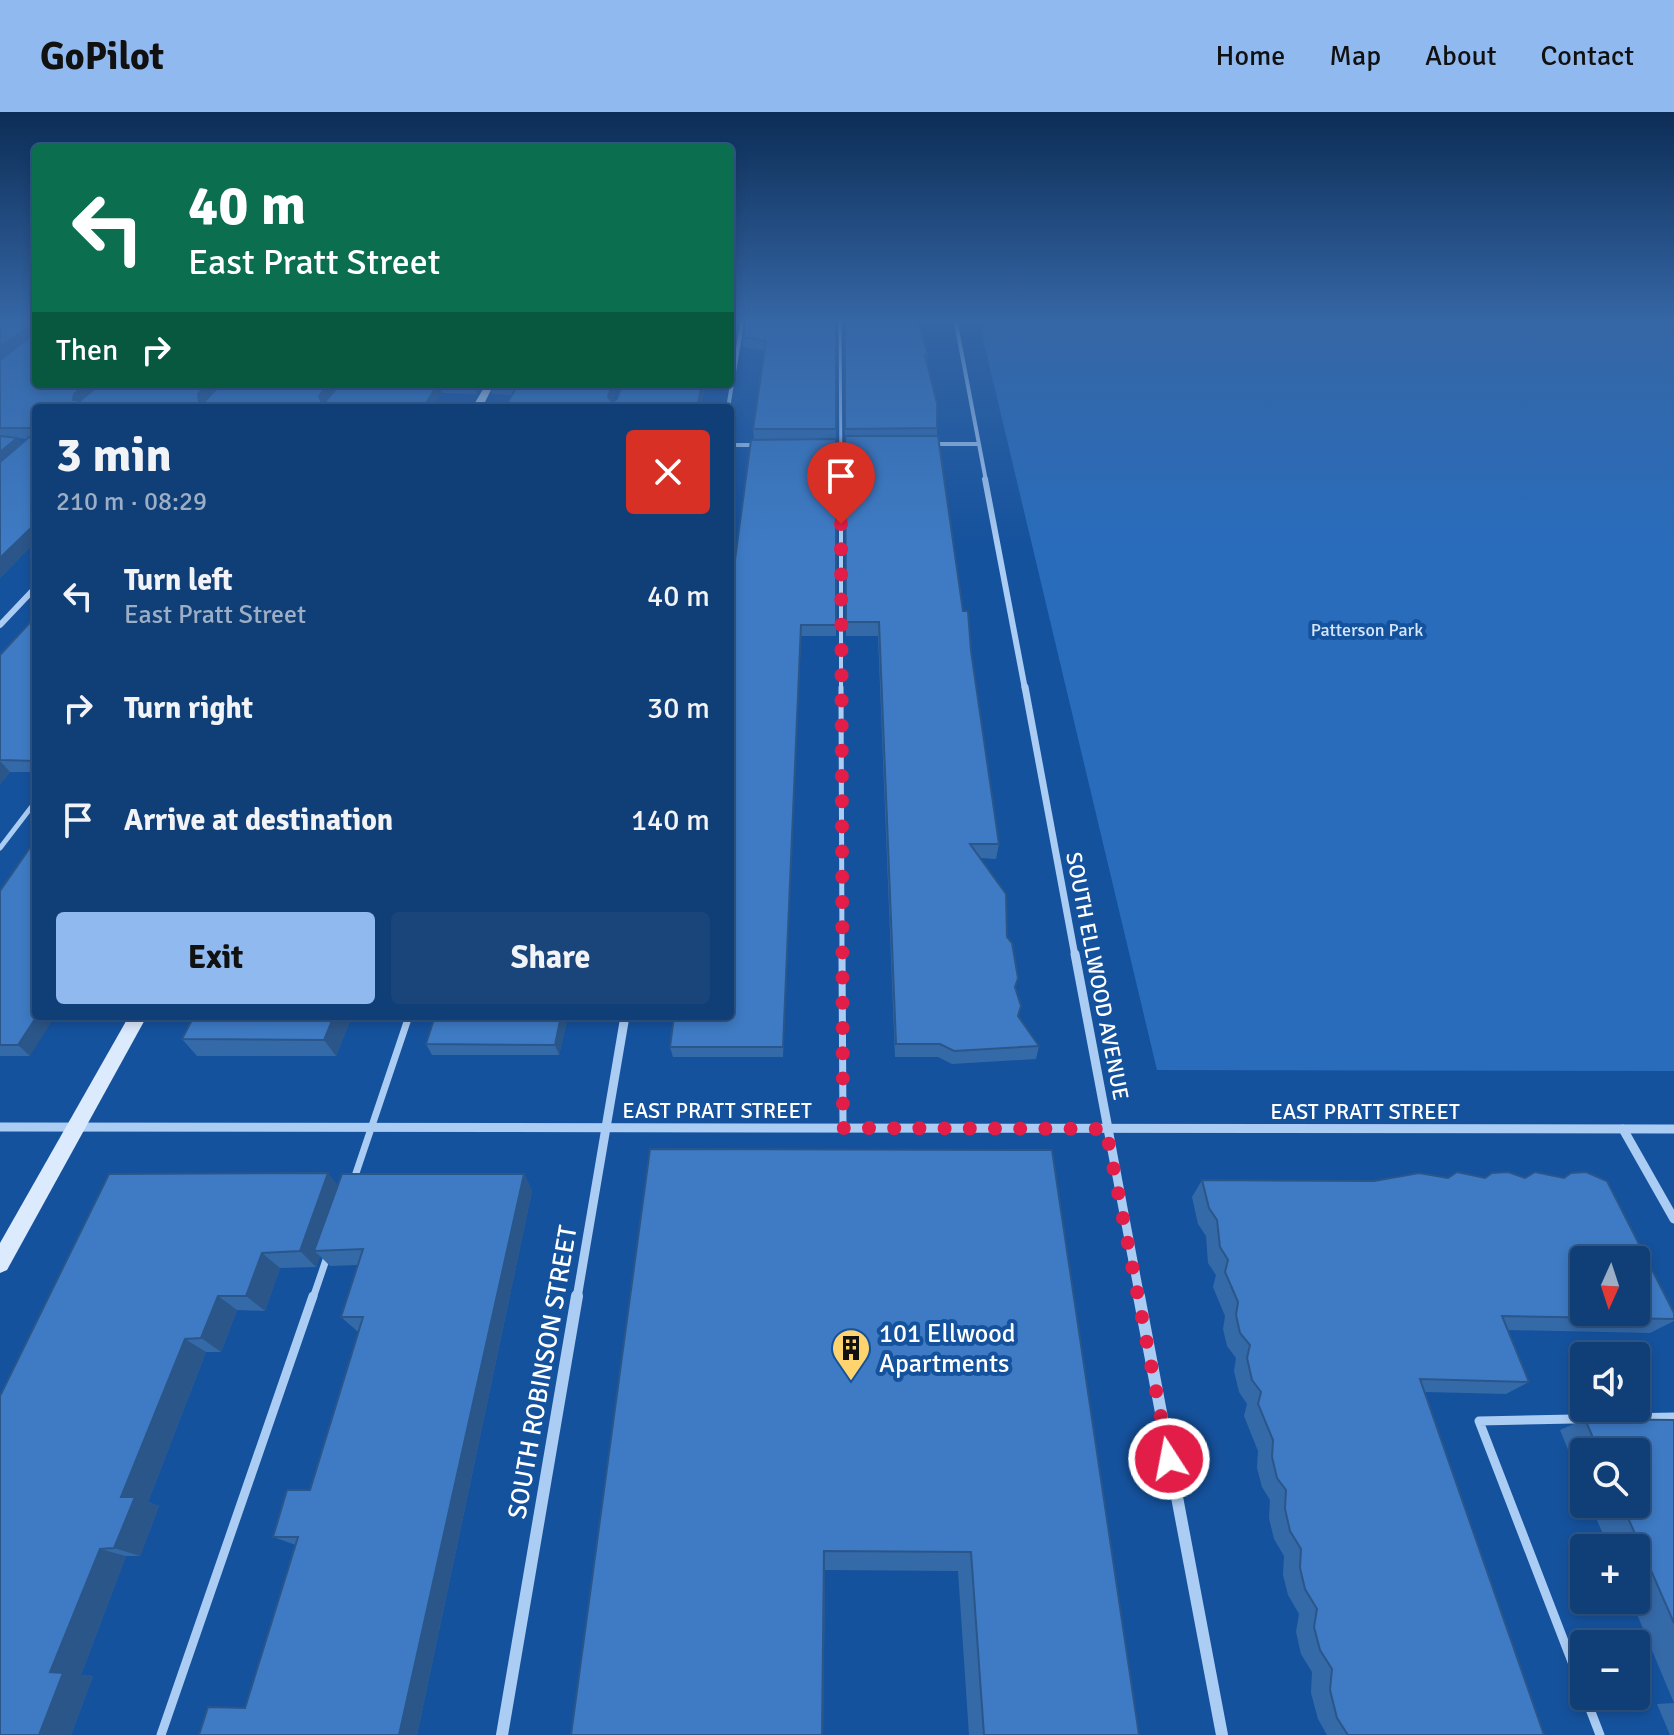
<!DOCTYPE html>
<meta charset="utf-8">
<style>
:root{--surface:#103e76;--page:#19457b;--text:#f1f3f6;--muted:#9caec5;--line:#305788;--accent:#90b9f0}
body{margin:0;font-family:Signika,sans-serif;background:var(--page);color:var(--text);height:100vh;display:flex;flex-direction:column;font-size:30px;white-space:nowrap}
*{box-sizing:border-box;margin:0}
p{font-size:26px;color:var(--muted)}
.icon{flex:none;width:44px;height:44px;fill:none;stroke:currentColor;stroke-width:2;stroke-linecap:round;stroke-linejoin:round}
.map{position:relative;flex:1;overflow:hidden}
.panel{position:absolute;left:32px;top:292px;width:702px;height:616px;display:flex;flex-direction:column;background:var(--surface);border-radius:8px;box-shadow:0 4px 12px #0003,0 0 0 2px var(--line)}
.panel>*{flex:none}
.hud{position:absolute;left:32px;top:32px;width:702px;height:244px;border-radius:8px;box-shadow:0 4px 12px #0003,0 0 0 2px var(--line);background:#0b6e4f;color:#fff;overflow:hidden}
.needle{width:52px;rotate:183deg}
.tools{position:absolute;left:1570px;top:1134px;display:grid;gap:16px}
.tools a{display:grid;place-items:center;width:80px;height:80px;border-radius:8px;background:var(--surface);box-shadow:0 4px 12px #0003,0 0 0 2px var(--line);font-size:40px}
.pin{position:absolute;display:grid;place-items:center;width:68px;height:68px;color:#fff;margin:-82px -34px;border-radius:50% 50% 50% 0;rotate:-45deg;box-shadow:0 0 8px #0007}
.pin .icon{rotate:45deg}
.me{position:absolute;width:88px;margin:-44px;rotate:349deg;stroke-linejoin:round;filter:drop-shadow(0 0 6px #0008)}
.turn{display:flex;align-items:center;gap:28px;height:168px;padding:0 24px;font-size:36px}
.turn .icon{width:104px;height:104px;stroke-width:2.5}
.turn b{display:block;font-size:56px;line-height:68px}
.then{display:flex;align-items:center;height:76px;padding:0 24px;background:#0003;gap:16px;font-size:30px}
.round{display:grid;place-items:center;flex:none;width:84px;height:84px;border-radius:8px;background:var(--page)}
.summary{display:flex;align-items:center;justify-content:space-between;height:136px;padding:0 24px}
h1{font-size:48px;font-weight:800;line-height:60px}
.cta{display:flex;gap:16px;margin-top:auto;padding:16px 24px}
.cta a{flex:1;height:92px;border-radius:8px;background:var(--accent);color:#111;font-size:32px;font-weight:800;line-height:92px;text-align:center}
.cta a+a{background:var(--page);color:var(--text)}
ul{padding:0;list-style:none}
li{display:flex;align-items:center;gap:24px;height:112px;padding:0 24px}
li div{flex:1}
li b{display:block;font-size:30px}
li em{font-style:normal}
header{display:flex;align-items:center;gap:48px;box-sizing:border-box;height:112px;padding:0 40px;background:var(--accent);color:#111}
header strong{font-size:38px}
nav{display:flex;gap:44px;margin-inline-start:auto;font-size:28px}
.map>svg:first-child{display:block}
.green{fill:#296cbb}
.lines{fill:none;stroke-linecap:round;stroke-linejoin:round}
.lane-far4{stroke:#accdf3;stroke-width:3}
.lane-far3{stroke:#accdf3;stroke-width:4}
.lane-far2{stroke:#accdf3;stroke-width:5}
.lane-far1{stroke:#accdf3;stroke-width:7}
.lane{stroke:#accdf3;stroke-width:9}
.street-far4{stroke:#accdf3;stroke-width:4}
.street-far3{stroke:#accdf3;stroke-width:6}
.street-far2{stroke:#accdf3;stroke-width:7}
.street-far1{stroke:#accdf3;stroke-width:9}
.street{stroke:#accdf3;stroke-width:12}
.secondary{fill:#dceafd;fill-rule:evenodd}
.wall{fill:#356aa9;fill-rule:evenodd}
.shaded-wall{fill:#2b5689}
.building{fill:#3e7bc4;stroke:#2b5689;stroke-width:2;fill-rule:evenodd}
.route{stroke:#e11d48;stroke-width:14;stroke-dasharray:0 25.2}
.labels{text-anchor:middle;stroke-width:8;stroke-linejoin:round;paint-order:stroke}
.far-park-label{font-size:18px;fill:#d5e7fd;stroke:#15529d}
.street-label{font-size:22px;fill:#fff;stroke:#15529d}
.near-poi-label{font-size:26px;fill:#fff;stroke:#15529d;text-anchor:start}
.near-street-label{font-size:26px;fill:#fff;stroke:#15529d}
</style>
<header>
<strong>GoPilot</strong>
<nav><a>Home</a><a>Map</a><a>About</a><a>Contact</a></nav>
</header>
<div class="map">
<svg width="1674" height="1623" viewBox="0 0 1674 1623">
<rect width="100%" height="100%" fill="#15529d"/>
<polygon class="green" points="978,206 1674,206 1674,959 1157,958"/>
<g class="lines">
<polyline class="lane-far4" points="840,206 841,369"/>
<polyline class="lane-far3" points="841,367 841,577"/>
<g class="lane-far2">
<polyline points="841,575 842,844"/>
<polyline points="0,736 36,689"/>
</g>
<g class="lane-far1">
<polyline points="842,842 843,1016"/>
<polyline points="354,1067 409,904"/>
<polyline points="313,1186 328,1142"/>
</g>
<g class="lane">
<polyline points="1584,1581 1479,1309 1674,1305"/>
<polyline points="1585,1584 1600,1623"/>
<polyline points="161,1623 313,1184"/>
</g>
<g class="street-far4">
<polyline points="955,206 986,369"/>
<polyline points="728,296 743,206"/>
<polyline points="931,332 978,332"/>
<polyline points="730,333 761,333"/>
</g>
<g class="street-far3">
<polyline points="985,367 1025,577"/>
<polyline points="0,513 36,475"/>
</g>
<polyline class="street-far2" points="1025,575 1075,844"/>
<g class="street-far1">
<polyline points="1075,842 1140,1186"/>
<polyline points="0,1015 1674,1017"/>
<polyline points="1623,1017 1674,1107"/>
<polyline points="577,1186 625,904"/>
</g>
<g class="street">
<polyline points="1139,1184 1222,1623"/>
<polyline points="502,1623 577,1184"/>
</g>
<g class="secondary">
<polygon points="486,272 494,272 482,296 472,296"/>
<polygon points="129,904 147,904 7,1158 0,1161 0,1131"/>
</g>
</g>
<g class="wall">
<path d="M0,206H36V272H483L477,282L442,281L36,296V429L0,466ZM17,326L27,327L21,332Z"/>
<polygon points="730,206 738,206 733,233 730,233"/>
<polygon points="836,206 836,524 801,524 783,945 673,945 670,935 754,328 753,317 764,239 743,235 743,225"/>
<polygon points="844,206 928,243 927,253 937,316 937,324 963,499 971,539 999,732 996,747 980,746 1007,825 1018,866 1015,876 1018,905 1039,934 1036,947 952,952 938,945 895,945 878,524 846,524"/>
<polygon points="490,272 617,272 612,290 617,287 622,272 706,272 700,296 508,296 507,292 512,283 492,282"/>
<polygon points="36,504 36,660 10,660 0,672 0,543"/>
<polygon points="0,779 30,944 0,944"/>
<polygon points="194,904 352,904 336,944 197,944 182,927"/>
<polygon points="435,904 568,904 559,943 432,943 426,932"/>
<polygon points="650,1037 1139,1623 969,1623 958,1459 825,1458 823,1623 571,1623"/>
<polygon points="524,1062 532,1079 417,1623 199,1623 245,1596 296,1433 273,1425 310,1378 359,1219 357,1219 341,1205 358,1153 330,1154 320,1144 316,1155 280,1156 265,1199 237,1198 221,1240 206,1240 148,1390 159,1394 140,1444 126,1444 81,1563 93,1564 71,1623 0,1284 338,1073"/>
<polygon points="1202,1068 1674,1201 1674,1209 1650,1221 1508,1218 1529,1270 1506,1282 1425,1280 1544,1623 1327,1623 1318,1607 1311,1581 1312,1560 1301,1542 1296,1520 1299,1502 1288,1483 1283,1463 1284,1444 1274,1427 1269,1406 1270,1388 1262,1375 1257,1356 1258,1339 1244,1304 1247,1292 1239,1280 1234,1259 1236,1246 1227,1234 1223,1217 1225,1204 1213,1175 1216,1163 1208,1151 1206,1124 1198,1112 1192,1085"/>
<polygon points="1585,1307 1674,1308 1674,1623 1670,1623 1657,1592 1674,1591 1631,1488 1636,1488 1636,1436 1609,1436 1590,1392 1636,1392 1636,1340 1584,1340 1584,1377 1560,1318"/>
</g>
<g class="shaded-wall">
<polygon points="736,206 738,206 733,233 733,224"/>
<polygon points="27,215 33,225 0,250 0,235"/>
<polygon points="86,272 103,272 80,296 73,288 74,282"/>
<polygon points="207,272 222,272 202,293 199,290 198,282"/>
<polygon points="329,272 340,272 323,295 319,284"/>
<polygon points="438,272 440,272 442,281 433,296 423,296"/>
<polygon points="474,272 483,272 477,282"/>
<polygon points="612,272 617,272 610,295 608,285"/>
<polygon points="702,272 706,272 700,296 697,296"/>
<polygon points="17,326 24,337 0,357 0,340"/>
<polygon points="36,411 36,429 0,466 0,446"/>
<polygon points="801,513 801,524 783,945 783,935"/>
<polygon points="0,649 10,660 0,672"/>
<polygon points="37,904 55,904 30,944 18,933"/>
<polygon points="334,904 352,904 336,944 324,928"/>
<polygon points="561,904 568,904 559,943 555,933"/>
<polygon points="328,1061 342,1078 314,1139 320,1144 316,1155 300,1139"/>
<polygon points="524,1062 532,1079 417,1623 399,1623"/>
<polygon points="262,1141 280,1156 265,1199 246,1184"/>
<polygon points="218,1184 237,1198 221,1240 201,1226"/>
<polygon points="185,1227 206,1240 148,1390 159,1394 140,1444 114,1436 121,1385"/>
<polygon points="100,1437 126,1444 81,1563 93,1564 71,1623 39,1623 50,1560"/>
<polygon points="824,1439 825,1458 823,1623 822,1623"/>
</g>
<g class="building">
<polygon points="0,206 36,206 36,272 86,272 74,282 73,288 80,289 100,272 207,272 198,282 199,290 205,289 221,272 329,272 319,284 321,289 326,289 340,272 438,272 423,296 36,296 36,411 0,446 0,350 34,321 30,316 0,316 0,248 33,223 35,217 27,215 0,235"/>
<polygon points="730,206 736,206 733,224 730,223"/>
<polygon points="746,206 836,206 836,317 753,317 766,229 743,225"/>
<polygon points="845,206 917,206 928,243 925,243 937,291 937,316 845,317"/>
<polygon points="500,272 612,272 608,285 612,290 617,287 622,272 702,272 697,296 508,296 507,292 518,272"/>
<polygon points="0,324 17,326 0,340"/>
<polygon points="845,324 938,324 963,499 968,499 971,539 999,732 970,732 1006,782 1007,825 1012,831 1018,866 1015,875 1021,894 1018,904 1039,934 954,939 940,932 896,932 879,510 846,510"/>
<polygon points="836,327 836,513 801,513 783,935 670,935 674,904 730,904 730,485 751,328"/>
<polygon points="36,504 36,649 0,648 0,543"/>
<polygon points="36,727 37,904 18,933 0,933 0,779"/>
<polygon points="194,904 334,904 324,928 182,927"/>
<polygon points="435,904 561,904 555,933 426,932"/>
<polygon points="650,1037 1052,1038 1139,1623 984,1623 971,1440 824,1439 822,1623 571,1623"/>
<path d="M1457,1060L1485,1066L1492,1061L1508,1060L1525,1066L1535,1060L1564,1066L1571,1061L1586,1060L1607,1069L1674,1201V1207L1502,1204L1529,1270L1420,1267L1544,1623H1348L1337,1606L1330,1578L1332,1557L1320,1538L1314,1515L1317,1497L1305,1477L1300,1456L1301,1437L1290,1419L1285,1397L1286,1378L1277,1366L1272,1345L1273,1328L1258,1292L1261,1280L1252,1268L1247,1246L1250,1233L1240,1221L1236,1203L1238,1190L1225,1160L1228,1148L1220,1135L1217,1108L1209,1096L1202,1068L1374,1069L1419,1061L1448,1066ZM1584,1148H1636V1200H1584Z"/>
<polygon points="328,1061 300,1139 262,1141 246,1184 218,1184 201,1226 185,1227 121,1385 135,1385 114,1436 100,1437 50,1560 63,1561 39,1623 0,1623 0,1284 109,1062"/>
<polygon points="342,1062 524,1062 399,1623 199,1623 208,1595 245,1596 298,1425 273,1425 287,1378 310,1378 363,1205 341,1205 363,1137 314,1139"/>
<polygon points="1585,1307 1674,1308 1674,1511 1622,1392 1636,1392 1636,1340 1599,1340"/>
</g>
<linearGradient id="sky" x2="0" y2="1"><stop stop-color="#0c2d56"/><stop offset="0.48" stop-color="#3566a5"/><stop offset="1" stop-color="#3566a5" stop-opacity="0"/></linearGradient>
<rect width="1674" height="433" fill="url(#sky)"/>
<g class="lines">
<polyline class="route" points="841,412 843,1016 1106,1017 1169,1347"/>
</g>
<defs>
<symbol id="building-pin" viewBox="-11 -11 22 30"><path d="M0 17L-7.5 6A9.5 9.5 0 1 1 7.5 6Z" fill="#ffd46f" stroke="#15529d"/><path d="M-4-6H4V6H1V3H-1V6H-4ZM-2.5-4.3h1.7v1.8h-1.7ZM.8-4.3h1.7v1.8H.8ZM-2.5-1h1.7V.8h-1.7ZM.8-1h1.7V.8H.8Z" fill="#111"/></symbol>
</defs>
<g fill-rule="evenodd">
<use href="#building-pin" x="829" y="1214" width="44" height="60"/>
</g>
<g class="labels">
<g class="far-park-label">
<text x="1367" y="524">Patterson Park</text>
</g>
<g class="street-label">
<text transform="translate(1098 864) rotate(79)" y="8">SOUTH ELLWOOD AVENUE</text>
<text x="717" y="1006">EAST PRATT STREET</text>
<text x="1365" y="1007">EAST PRATT STREET</text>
</g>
<g class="near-poi-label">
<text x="879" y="1230">101 Ellwood<tspan x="879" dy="30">Apartments</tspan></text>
</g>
<g class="near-street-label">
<text transform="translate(542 1260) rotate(-80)" y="9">SOUTH ROBINSON STREET</text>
</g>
</g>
</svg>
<div class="tools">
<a><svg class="needle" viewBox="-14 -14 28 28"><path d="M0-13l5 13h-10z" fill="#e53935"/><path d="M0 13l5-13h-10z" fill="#9caec5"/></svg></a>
<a><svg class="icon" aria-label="sound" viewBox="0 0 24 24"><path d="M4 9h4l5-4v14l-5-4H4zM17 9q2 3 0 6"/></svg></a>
<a><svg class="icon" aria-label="search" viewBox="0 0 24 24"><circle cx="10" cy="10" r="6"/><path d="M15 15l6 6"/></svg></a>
<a>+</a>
<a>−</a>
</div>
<div class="pin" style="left:841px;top:412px;background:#d93025"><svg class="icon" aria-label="arrive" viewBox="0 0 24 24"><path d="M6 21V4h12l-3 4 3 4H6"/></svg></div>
<svg class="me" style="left:1169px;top:1347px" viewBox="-20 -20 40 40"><circle r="17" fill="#e11d48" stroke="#fff" stroke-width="3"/><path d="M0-11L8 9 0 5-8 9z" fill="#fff"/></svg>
<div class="hud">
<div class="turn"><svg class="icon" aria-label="left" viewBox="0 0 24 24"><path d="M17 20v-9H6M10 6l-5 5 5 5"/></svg><div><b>40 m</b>East Pratt Street</div></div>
<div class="then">Then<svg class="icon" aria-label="right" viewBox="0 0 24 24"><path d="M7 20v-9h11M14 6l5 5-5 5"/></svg></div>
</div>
<section class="panel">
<div class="summary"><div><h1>3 min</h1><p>210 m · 08:29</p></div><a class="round" style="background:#d93025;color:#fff"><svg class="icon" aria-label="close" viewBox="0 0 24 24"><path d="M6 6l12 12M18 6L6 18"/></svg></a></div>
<ul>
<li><svg class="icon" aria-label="left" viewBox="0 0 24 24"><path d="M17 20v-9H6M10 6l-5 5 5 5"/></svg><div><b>Turn left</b><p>East Pratt Street</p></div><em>40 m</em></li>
<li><svg class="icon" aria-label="right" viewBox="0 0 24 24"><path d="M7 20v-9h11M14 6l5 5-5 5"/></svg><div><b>Turn right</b></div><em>30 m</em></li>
<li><svg class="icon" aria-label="arrive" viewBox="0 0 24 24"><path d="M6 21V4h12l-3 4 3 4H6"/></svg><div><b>Arrive at destination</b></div><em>140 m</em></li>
</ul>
<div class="cta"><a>Exit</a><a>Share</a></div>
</section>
</div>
